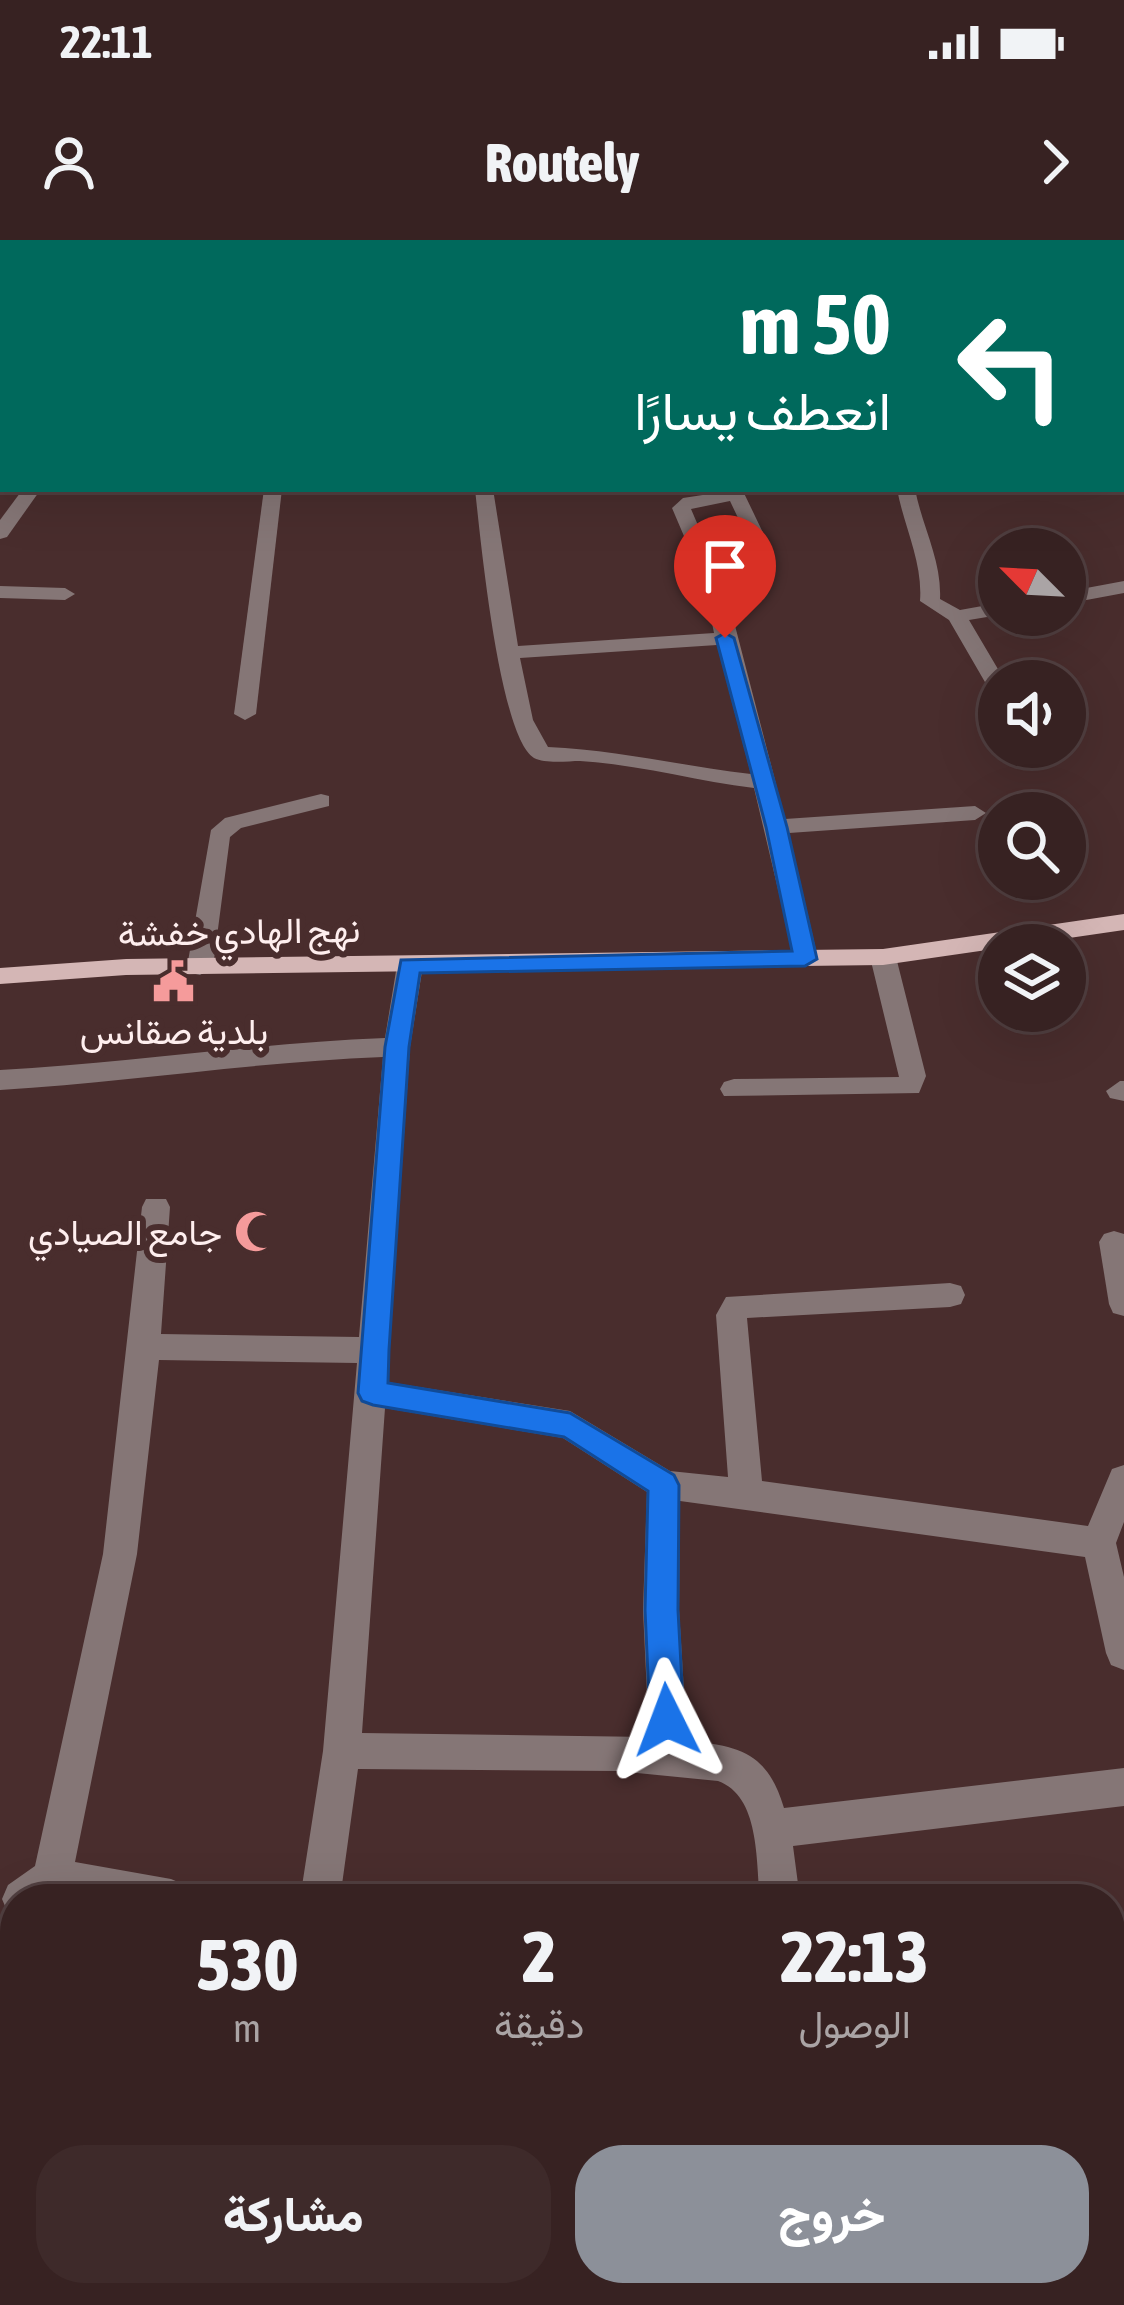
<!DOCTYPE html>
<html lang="ar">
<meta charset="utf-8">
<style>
:root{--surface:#372222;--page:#3e2a2a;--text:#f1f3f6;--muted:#aaa4a5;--line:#513f40;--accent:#8c9099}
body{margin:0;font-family:"Asap Condensed",Vazirmatn,sans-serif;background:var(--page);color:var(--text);direction:rtl;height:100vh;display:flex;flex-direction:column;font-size:45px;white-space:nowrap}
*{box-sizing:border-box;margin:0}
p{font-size:39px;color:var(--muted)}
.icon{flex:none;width:66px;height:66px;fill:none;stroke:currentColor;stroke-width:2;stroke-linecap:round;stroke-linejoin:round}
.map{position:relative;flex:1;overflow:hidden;direction:ltr}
.sheet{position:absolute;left:0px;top:1644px;width:1125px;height:423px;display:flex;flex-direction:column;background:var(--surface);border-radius:48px 48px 0 0;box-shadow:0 12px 48px #0002,0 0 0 3px var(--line);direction:rtl}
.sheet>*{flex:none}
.hud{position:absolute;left:0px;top:0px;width:1125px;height:252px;box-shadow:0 12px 48px #0002,0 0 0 3px var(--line);direction:rtl;background:#00695c;color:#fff;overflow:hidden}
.needle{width:78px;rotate:294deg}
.tools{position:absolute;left:978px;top:288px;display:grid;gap:24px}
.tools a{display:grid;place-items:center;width:108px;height:108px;border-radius:50%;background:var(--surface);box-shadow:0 12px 48px #0002,0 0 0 3px var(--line);font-size:60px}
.pin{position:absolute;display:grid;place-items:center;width:102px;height:102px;color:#fff;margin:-123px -51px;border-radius:50% 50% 50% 0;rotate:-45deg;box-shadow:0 0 12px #0007}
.pin .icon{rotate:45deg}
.me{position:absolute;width:132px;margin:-66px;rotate:357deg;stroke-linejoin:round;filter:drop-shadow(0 0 9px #0008)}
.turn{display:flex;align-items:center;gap:42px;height:252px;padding:0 36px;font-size:54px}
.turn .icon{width:156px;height:156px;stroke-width:2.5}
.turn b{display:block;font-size:84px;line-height:102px}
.eta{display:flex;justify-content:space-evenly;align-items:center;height:204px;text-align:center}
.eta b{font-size:72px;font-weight:800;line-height:84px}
.cta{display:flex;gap:24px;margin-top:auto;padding:24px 36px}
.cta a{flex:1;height:138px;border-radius:48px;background:var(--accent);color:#fff;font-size:48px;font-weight:800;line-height:138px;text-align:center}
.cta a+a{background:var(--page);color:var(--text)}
.status{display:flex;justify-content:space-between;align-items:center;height:84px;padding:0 60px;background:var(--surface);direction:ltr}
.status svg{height:33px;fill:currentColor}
header{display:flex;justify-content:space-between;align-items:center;height:156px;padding:0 36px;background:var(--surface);font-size:54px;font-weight:800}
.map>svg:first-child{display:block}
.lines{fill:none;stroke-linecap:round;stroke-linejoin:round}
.minor{fill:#857676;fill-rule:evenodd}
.major{fill:#d4b6b5;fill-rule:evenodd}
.route{fill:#1a73e8;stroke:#114b97;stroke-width:3}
.labels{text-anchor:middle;stroke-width:12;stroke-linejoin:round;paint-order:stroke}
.street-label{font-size:36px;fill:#feeeee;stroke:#492d2d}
.poi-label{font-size:36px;fill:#feeeee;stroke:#492d2d}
</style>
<div class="status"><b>22:11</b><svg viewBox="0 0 49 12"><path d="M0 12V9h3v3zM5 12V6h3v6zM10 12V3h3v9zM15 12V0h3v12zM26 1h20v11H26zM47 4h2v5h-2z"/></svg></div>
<header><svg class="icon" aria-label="forward" viewBox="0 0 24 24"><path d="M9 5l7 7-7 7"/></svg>Routely<svg class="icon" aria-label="person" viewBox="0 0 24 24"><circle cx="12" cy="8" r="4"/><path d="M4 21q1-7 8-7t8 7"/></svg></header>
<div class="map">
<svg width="1124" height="2065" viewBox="0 0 1124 2065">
<rect width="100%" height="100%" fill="#492d2d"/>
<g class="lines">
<g class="minor">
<polygon points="156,0 172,0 154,3"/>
<polygon points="573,0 587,0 588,3 574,3"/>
<polygon points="829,0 887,0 827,3"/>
<polygon points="944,0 959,0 961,3 946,3"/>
<polygon points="1102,0 1116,0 1118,3 1104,3"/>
<rect x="0" y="48" width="3" height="8"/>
<rect x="1122" y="54" width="2" height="10"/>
<rect x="1122" y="79" width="2" height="10"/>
<polygon points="3,117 3,129 0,130 0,118"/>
<rect x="1122" y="204" width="2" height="10"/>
<rect x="1122" y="225" width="2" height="12"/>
<polygon points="0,242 3,249 9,251 0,252"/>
<polygon points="23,249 41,249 7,297 0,299 0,280"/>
<polygon points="264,249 282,249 256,474 245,480 234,474"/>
<path d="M475,249H493L518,406L714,393L704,343L672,268L683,258L742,249L767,301L711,314L724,343L785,579L975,566L986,573L975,580L789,593L818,719L805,727L796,725L754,548C696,541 636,524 580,521C568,521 545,524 534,518C499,497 480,294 475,249ZM730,261L747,297L706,304L691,269ZM717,405L751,534C682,526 617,510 548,507L533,480L520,418Z"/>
<path d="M897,249H915C922,286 942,321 940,359L960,370L999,363V375L969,380L1005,441H999V455L989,449L949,380L920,361C923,322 904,287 897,249Z"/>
<polygon points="1124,341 1124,353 1065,364 1065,352"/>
<polygon points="0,346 65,348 75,354 65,360 0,358"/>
<polygon points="321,554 329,556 329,566 241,588 230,597 213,727 200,735 191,733 187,727 211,590 225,578"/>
<polygon points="883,709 896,717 926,836 919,853 724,856 720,849 724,842 734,839 899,837 870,717"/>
<path d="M410,717L423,725L410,807L387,1142L570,1171L670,1231L728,1237L716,1075L726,1057L950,1043L961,1046L965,1055L961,1064L950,1067L747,1078L762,1241L1088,1286L1112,1229L1124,1225V1282L1116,1303L1124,1337V1430L1111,1425L1106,1413L1085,1317L680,1261L679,1370L687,1500C741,1507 767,1512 784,1568L1124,1528V1566L793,1606L800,1659H760C756,1621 760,1556 718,1541L617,1531L358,1529L340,1659H300L323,1511L357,1123L159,1120L137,1314L75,1622L171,1639L185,1645L191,1659H15V1676L8,1673L2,1659L8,1645L35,1626L103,1314L142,967L146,959H166L170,967L161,1094L359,1097L383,817C254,822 128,842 0,850V830C129,823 256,803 385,798L397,725ZM385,1168L563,1198L647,1252L643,1370L649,1497L362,1493Z"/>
<polygon points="1120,841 1124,841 1124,861 1110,858 1106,851"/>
<polygon points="1114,991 1124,994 1124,1076 1113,1073 1109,1064 1099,1002 1104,994"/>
<polygon points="223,2052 269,2052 265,2065 219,2065"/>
<polygon points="802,2052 848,2052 850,2065 804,2065"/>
</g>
<polygon class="major" points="1124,674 1124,690 883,725 126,735 0,744 0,728 126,719 883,709"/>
</g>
<polygon class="route" points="725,393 734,398 787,587 817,719 805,726 420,733 409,807 389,1110 388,1143 570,1173 674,1235 679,1245 678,1370 684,1480 679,1491 667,1496 655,1491 650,1480 645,1370 648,1251 564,1197 373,1165 362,1161 358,1153 385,807 401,720 792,711 766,587 716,398"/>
<defs>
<symbol id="civic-bare" viewBox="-9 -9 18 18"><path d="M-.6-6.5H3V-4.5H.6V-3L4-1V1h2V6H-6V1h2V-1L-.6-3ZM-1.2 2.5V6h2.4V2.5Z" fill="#f59b9b" stroke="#492d2d" stroke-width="2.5" paint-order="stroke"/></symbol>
<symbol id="mosque-bare" viewBox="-9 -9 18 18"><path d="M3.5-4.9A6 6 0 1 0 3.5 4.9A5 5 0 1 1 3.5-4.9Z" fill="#f59b9b" stroke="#492d2d" stroke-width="2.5" paint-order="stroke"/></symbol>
</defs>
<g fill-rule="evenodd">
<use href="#civic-bare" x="144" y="712" width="59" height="59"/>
<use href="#mosque-bare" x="226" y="962" width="59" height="59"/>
</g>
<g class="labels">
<g class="street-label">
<text transform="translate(239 691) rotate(-1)" y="13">نهج الهادي خفشة</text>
</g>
<g class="poi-label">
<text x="174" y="804">بلدية صقانس</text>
<text x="222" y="1005" text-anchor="end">جامع الصيادي</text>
</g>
</g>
</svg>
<div class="tools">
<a><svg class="needle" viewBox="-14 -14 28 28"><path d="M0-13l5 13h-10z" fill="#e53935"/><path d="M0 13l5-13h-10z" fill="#aaa4a5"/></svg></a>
<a><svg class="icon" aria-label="sound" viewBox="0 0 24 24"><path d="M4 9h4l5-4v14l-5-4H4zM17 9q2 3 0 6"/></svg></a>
<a><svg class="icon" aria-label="search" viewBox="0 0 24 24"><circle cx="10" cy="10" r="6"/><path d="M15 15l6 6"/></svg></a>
<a><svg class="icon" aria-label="layers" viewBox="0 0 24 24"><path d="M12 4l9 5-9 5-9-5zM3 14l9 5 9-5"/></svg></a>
</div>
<div class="pin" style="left:725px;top:398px;background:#d93025"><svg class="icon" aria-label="arrive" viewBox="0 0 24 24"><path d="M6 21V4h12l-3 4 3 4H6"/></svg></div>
<svg class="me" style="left:667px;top:1480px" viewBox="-20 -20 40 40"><path d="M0-17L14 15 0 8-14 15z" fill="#1a73e8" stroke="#fff" stroke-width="4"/></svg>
<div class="hud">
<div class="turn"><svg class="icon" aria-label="left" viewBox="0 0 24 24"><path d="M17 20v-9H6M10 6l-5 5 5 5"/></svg><div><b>50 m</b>انعطف يسارًا</div></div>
</div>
<section class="sheet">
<div class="eta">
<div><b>22:13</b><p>الوصول</p></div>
<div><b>2</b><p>دقيقة</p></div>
<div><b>530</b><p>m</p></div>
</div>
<div class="cta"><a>خروج</a><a>مشاركة</a></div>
</section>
</div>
